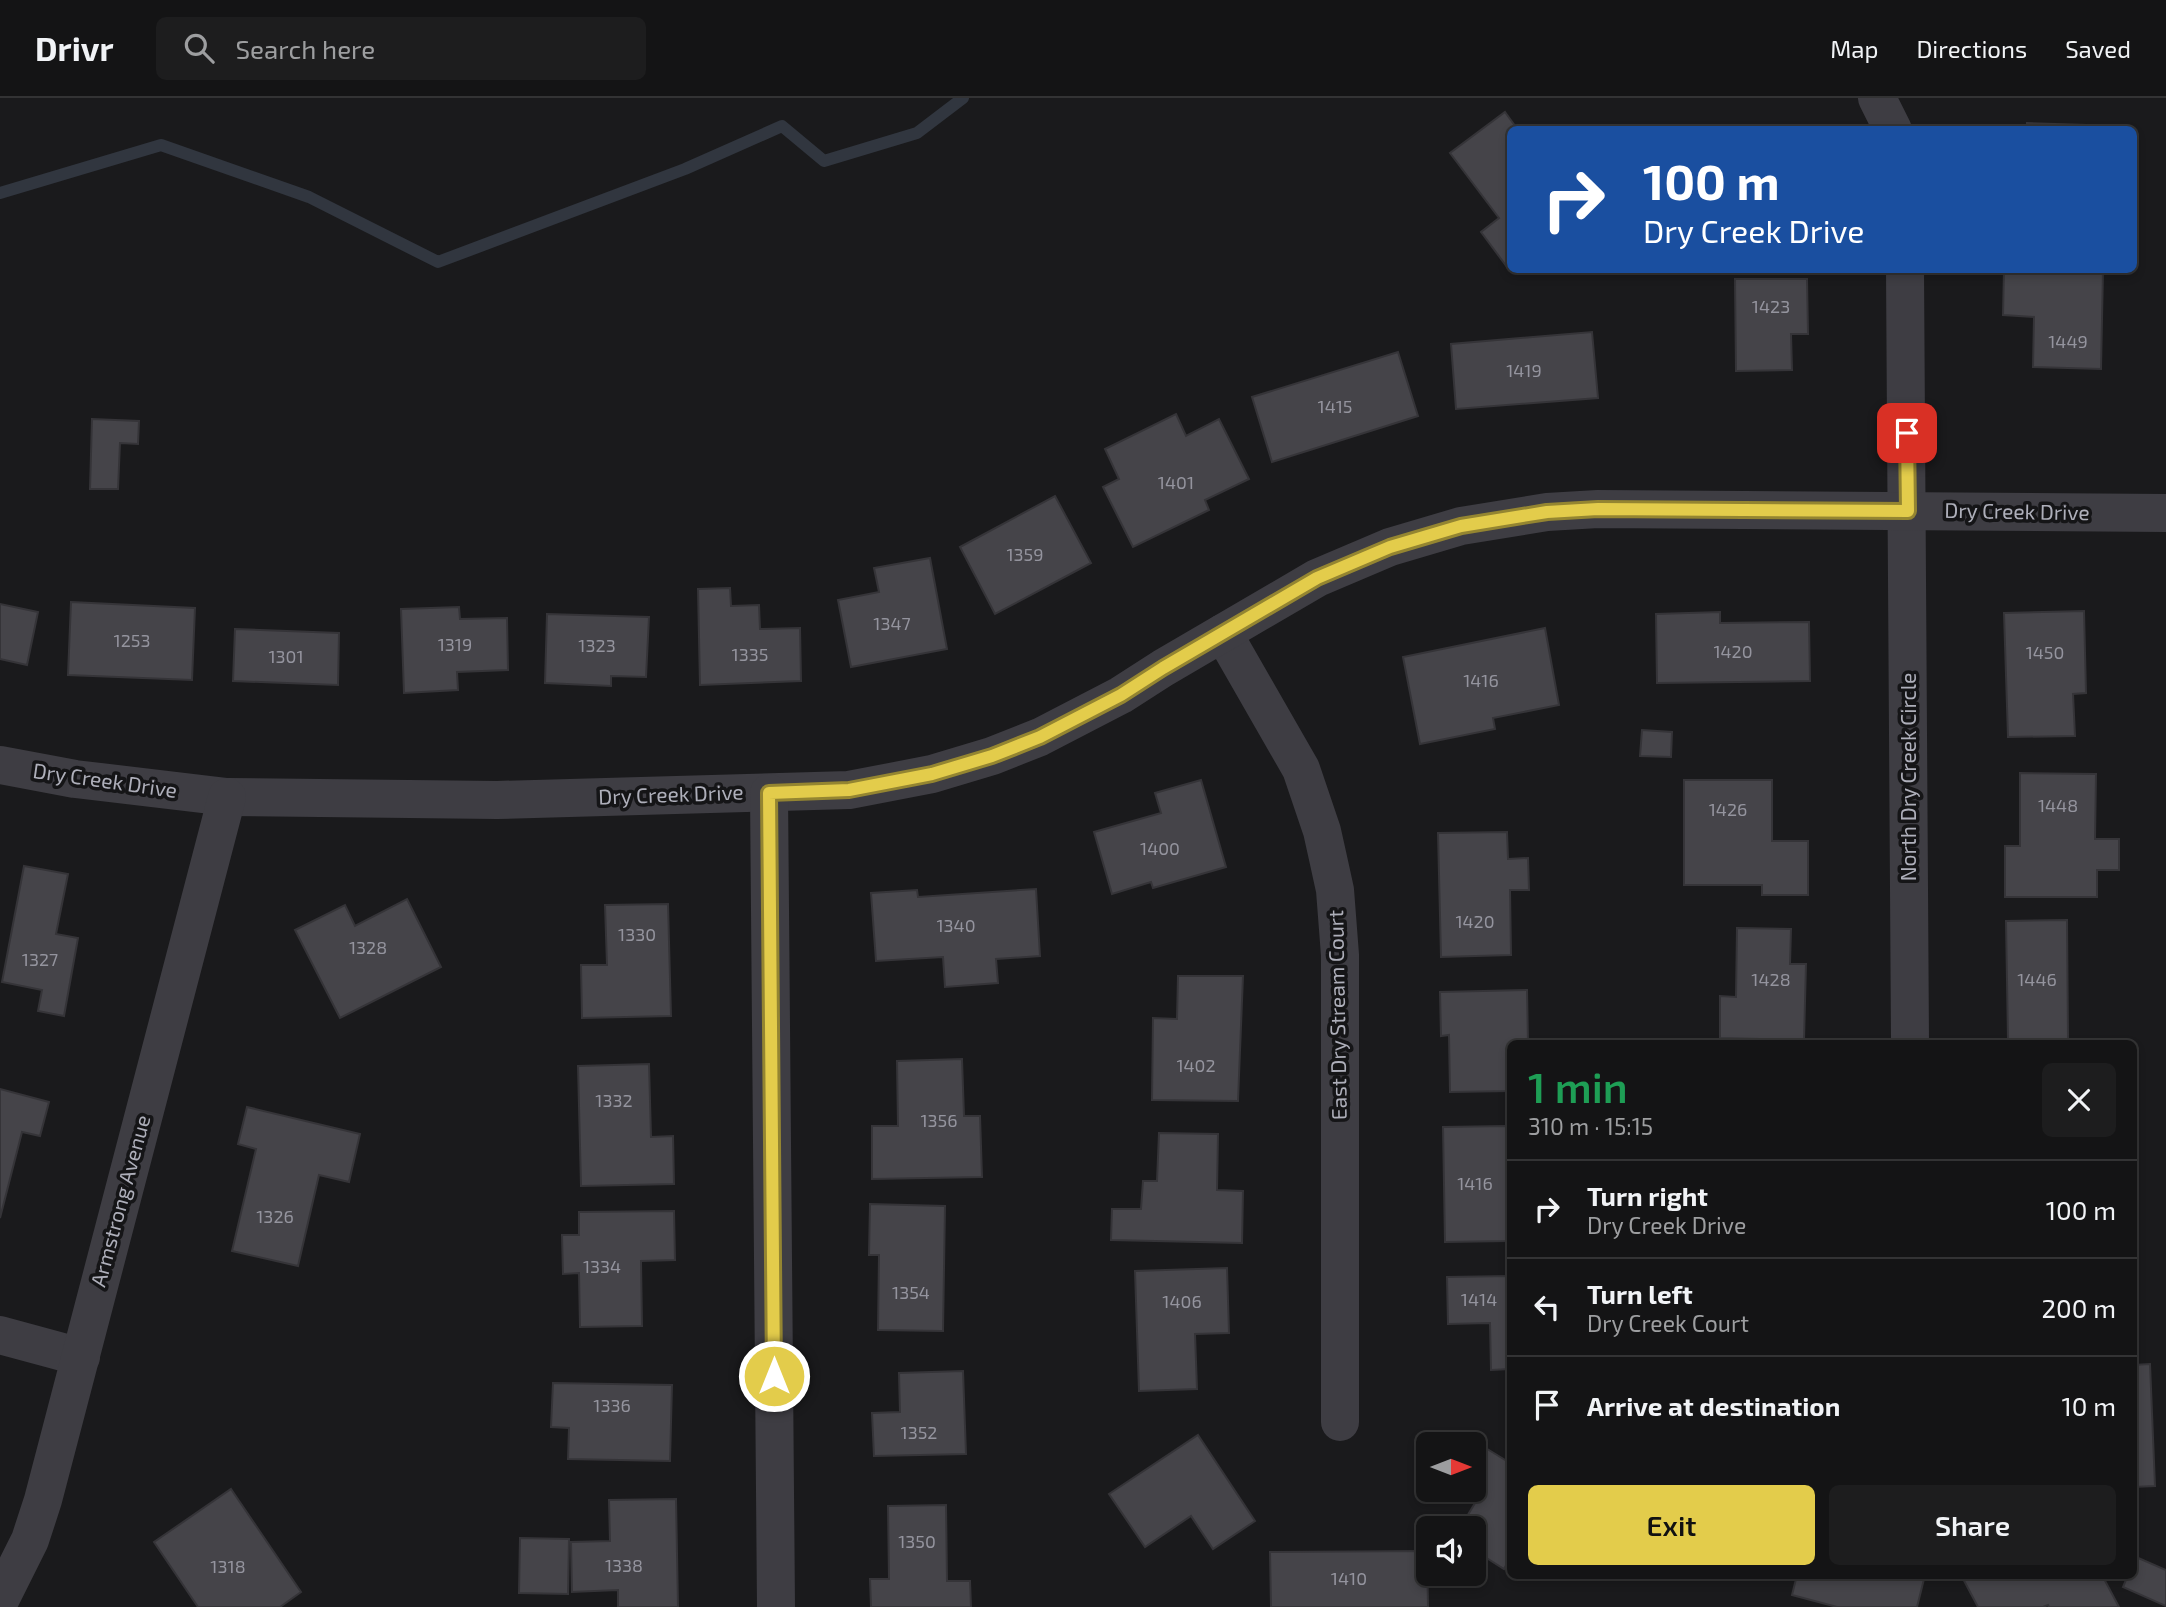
<!DOCTYPE html>
<meta charset="utf-8">
<style>
:root{--surface:#141415;--page:#1d1d1e;--text:#f1f3f6;--muted:#9d9ea0;--line:#333334;--accent:#e3cc4b}
body{margin:0;font-family:"Exo 2",sans-serif;background:var(--page);color:var(--text);height:100vh;display:flex;flex-direction:column;font-size:26px;white-space:nowrap}
*{box-sizing:border-box;margin:0}
p{font-size:23px;color:var(--muted)}
.icon{flex:none;width:38px;height:38px;fill:none;stroke:currentColor;stroke-width:2;stroke-linecap:round;stroke-linejoin:round}
.map{position:relative;flex:1;overflow:hidden}
.details{position:absolute;left:1507px;top:942px;width:630px;height:539px;display:flex;flex-direction:column;background:var(--surface);border-radius:10px;box-shadow:0 4px 10px #0003,0 0 0 2px var(--line)}
.details>*{flex:none}
.hud{position:absolute;left:1507px;top:28px;width:630px;height:147px;border-radius:10px;box-shadow:0 4px 10px #0003,0 0 0 2px var(--line);background:#1a4fa0;color:#fff;overflow:hidden}
.needle{width:46px;rotate:90deg}
.buttons{position:absolute;left:1416px;top:1334px;display:grid;gap:14px}
.buttons a{display:grid;place-items:center;width:70px;height:70px;border-radius:10px;background:var(--surface);box-shadow:0 4px 10px #0003,0 0 0 2px var(--line);font-size:35px}
.pin{position:absolute;display:grid;place-items:center;width:60px;height:60px;color:#fff;margin:-30px;border-radius:14px;box-shadow:0 4px 10px #0006}
.me{position:absolute;width:77px;margin:-38px;rotate:0deg;stroke-linejoin:round;filter:drop-shadow(0 0 5px #0008)}
.turn{display:flex;align-items:center;gap:24px;height:147px;padding:0 21px;font-size:32px}
.turn .icon{width:91px;height:91px;stroke-width:2.5}
.turn b{display:block;font-size:49px;line-height:60px}
.round{display:grid;place-items:center;flex:none;width:74px;height:74px;border-radius:10px;background:var(--page)}
.head{display:flex;align-items:center;justify-content:space-between;height:119px;padding:0 21px}
h1{font-size:42px;font-weight:600;line-height:52px;color:#1e9e55}
.button{display:flex;gap:14px;margin-top:auto;padding:14px 21px}
.button a{flex:1;height:80px;border-radius:10px;background:var(--accent);color:#111;font-size:28px;font-weight:600;line-height:80px;text-align:center}
.button a+a{background:var(--page);color:var(--text)}
ul{padding:0;list-style:none}
li{display:flex;align-items:center;gap:21px;height:98px;padding:0 21px;border-top:2px solid var(--line)}
li div{flex:1}
li b{display:block;font-size:26px}
li em{font-style:normal}
header{display:flex;align-items:center;gap:42px;box-sizing:border-box;height:98px;padding:0 35px;background:var(--surface);border-bottom:2px solid var(--line)}
header strong{font-size:33px}
nav{display:flex;gap:38px;margin-inline-start:auto;font-size:24px}
.search{width:490px;height:63px;background:var(--page);display:flex;align-items:center;gap:18px;box-sizing:border-box;padding:0 24px;border-radius:10px;color:var(--muted);font-size:26px}
.map>svg:first-child{display:block}
.lines{fill:none;stroke-linecap:round;stroke-linejoin:round}
.stream{stroke:#31363f;stroke-width:12}
.building{fill:#454449;stroke:#353438;stroke-width:2}
.street{stroke:#3e3d43;stroke-width:38}
.route-casing{stroke:#948531;stroke-width:18}
.route{stroke:#e3cc4b;stroke-width:12}
.labels{text-anchor:middle;stroke-width:7;stroke-linejoin:round;paint-order:stroke}
.number-label{font-size:18px;fill:#94949e}
.street-label{font-size:21px;fill:#aeafba;stroke:#151517}
</style>
<header>
<strong>Drivr</strong>
<div class="search"><svg class="icon" aria-label="search" viewBox="0 0 24 24"><circle cx="10" cy="10" r="6"/><path d="M15 15l6 6"/></svg>Search here</div>
<nav><a>Map</a><a>Directions</a><a>Saved</a></nav>
</header>
<div class="map">
<svg width="2166" height="1509" viewBox="0 0 2166 1509">
<rect width="100%" height="100%" fill="#1a1a1c"/>
<g class="lines">
<polyline class="stream" points="0,95 161,47 309,99 438,164 685,71 782,28 824,63 917,35 963,0"/>
</g>
<g class="building">
<polygon points="1505,14 1518,32 1510,32 1510,166 1507,169 1481,134 1499,120 1450,55"/>
<polygon points="2027,25 2086,27 2086,32 2027,32"/>
<polygon points="2004,172 2103,172 2101,271 2033,269 2034,219 2003,217"/>
<polygon points="1735,181 1807,181 1808,236 1791,236 1792,272 1736,273"/>
<polygon points="1592,234 1598,300 1456,311 1451,246"/>
<polygon points="1398,254 1418,318 1272,364 1252,299"/>
<polygon points="1176,316 1186,338 1219,321 1249,381 1205,402 1209,412 1133,449 1103,389 1119,381 1105,351"/>
<polygon points="92,321 139,323 138,346 120,345 118,391 90,391"/>
<polygon points="1055,398 1091,465 995,516 960,449"/>
<polygon points="930,460 947,551 851,569 838,502 879,494 874,470"/>
<polygon points="730,490 731,508 759,507 760,531 800,530 801,583 700,587 698,491"/>
<polygon points="71,504 195,510 192,582 68,577"/>
<polygon points="0,506 38,514 27,567 0,561"/>
<polygon points="459,509 460,521 507,520 508,572 457,574 458,592 404,595 401,511"/>
<polygon points="2084,513 2086,595 2073,596 2075,638 2008,639 2004,515"/>
<polygon points="1720,514 1720,525 1809,524 1810,583 1657,585 1656,516"/>
<polygon points="547,516 649,519 646,579 611,578 611,588 545,585"/>
<polygon points="1545,530 1559,607 1493,620 1495,631 1420,646 1403,559"/>
<polygon points="235,531 339,535 338,587 233,583"/>
<polygon points="1642,632 1672,634 1671,659 1640,658"/>
<polygon points="2020,675 2096,676 2095,741 2119,741 2119,772 2097,772 2097,799 2005,799 2005,748 2020,748"/>
<polygon points="1201,682 1226,769 1153,790 1151,784 1112,796 1094,734 1161,715 1155,695"/>
<polygon points="1684,682 1772,682 1772,743 1808,743 1808,797 1762,797 1762,787 1684,787"/>
<polygon points="1507,734 1508,761 1528,760 1529,792 1510,792 1511,857 1441,859 1438,735"/>
<polygon points="24,768 68,776 56,836 78,840 64,918 38,913 42,892 2,884"/>
<polygon points="1036,791 1040,858 996,861 998,885 945,889 943,859 876,863 871,795 917,792 918,799"/>
<polygon points="407,801 441,869 340,920 295,832 345,807 355,828"/>
<polygon points="668,806 671,918 582,920 581,867 607,867 605,807"/>
<polygon points="2067,822 2068,941 2008,942 2006,823"/>
<polygon points="1737,830 1791,831 1790,866 1806,866 1804,942 1720,940 1720,898 1736,899"/>
<polygon points="1178,878 1243,878 1238,1003 1152,1002 1153,920 1177,921"/>
<polygon points="1527,892 1528,945 1510,945 1510,993 1450,994 1449,937 1441,938 1440,894"/>
<polygon points="962,961 964,1018 980,1018 982,1079 872,1081 872,1028 898,1028 897,963"/>
<polygon points="649,966 651,1039 673,1038 674,1086 581,1088 578,968"/>
<polygon points="0,991 49,1004 40,1038 22,1034 0,1120"/>
<polygon points="247,1009 360,1036 349,1084 319,1077 298,1168 232,1153 256,1051 238,1046"/>
<polygon points="1506,1028 1507,1143 1445,1144 1443,1029"/>
<polygon points="1159,1035 1218,1036 1217,1092 1243,1093 1242,1145 1111,1142 1112,1111 1141,1111 1143,1083 1157,1083"/>
<polygon points="870,1106 945,1108 943,1233 878,1232 879,1157 869,1157"/>
<polygon points="674,1113 675,1162 641,1163 642,1228 580,1229 579,1175 563,1176 562,1137 579,1137 579,1114"/>
<polygon points="1227,1170 1229,1235 1195,1236 1197,1291 1139,1293 1135,1173"/>
<polygon points="1510,1178 1510,1271 1491,1272 1490,1225 1448,1226 1447,1179"/>
<polygon points="2150,1266 2155,1388 2133,1389 2133,1267"/>
<polygon points="963,1273 966,1356 874,1358 872,1315 900,1314 899,1275"/>
<polygon points="553,1285 672,1287 670,1363 568,1361 569,1330 551,1329"/>
<polygon points="1198,1337 1255,1423 1213,1451 1191,1418 1145,1449 1109,1396"/>
<polygon points="1471,1341 1510,1365 1510,1460 1504,1471 1474,1452 1474,1430 1460,1430 1481,1395 1474,1391 1474,1346 1468,1346"/>
<polygon points="231,1391 301,1494 280,1509 198,1509 154,1444"/>
<polygon points="676,1401 678,1509 618,1509 618,1492 572,1494 571,1444 610,1443 609,1402"/>
<polygon points="946,1407 947,1483 970,1483 971,1509 871,1509 870,1481 889,1481 888,1408"/>
<polygon points="520,1440 569,1441 568,1496 519,1495"/>
<polygon points="1427,1453 1428,1509 1271,1509 1270,1454"/>
<polygon points="2136,1459 2166,1472 2166,1508 2123,1489 2128,1477 2133,1477 2133,1465"/>
<polygon points="1797,1477 1925,1477 1917,1509 1837,1509 1792,1497"/>
<polygon points="1961,1477 2102,1477 2119,1509 2049,1509 2048,1507 2043,1509 1978,1509"/>
</g>
<g class="lines">
<g class="street">
<polyline points="1877,0 1893,32"/>
<polyline points="1905,172 1910,945"/>
<polyline points="1223,535 1301,671 1322,733 1328,760 1335,792 1340,857 1340,1324"/>
<polyline points="0,667 75,681 227,699 497,702 849,692 932,676 992,658 1040,639 1121,597 1163,570 1317,480 1390,449 1461,428 1547,414 1598,411 2166,415"/>
<polyline points="769,695 776,1509"/>
<polyline points="0,1237 81,1259"/>
<polyline points="0,1502 30,1442 43,1402 227,699"/>
</g>
</g>
<g class="lines">
<defs>
<polyline id="route" points="774,1278 769,695 849,692 932,676 992,658 1040,639 1121,597 1163,570 1317,480 1390,449 1461,428 1547,414 1598,411 1908,413 1907,335"/>
</defs>
<use href="#route" class="route-casing"/>
<use href="#route" class="route"/>
</g>
<g class="labels">
<g class="number-label">
<text x="1771" y="215">1423</text>
<text x="2068" y="250">1449</text>
<text x="1524" y="279">1419</text>
<text x="1335" y="315">1415</text>
<text x="1176" y="391">1401</text>
<text x="1025" y="463">1359</text>
<text x="892" y="532">1347</text>
<text x="132" y="549">1253</text>
<text x="455" y="553">1319</text>
<text x="597" y="554">1323</text>
<text x="1733" y="560">1420</text>
<text x="2045" y="561">1450</text>
<text x="750" y="563">1335</text>
<text x="286" y="565">1301</text>
<text x="1481" y="589">1416</text>
<text x="2058" y="714">1448</text>
<text x="1728" y="718">1426</text>
<text x="1160" y="757">1400</text>
<text x="1475" y="830">1420</text>
<text x="956" y="834">1340</text>
<text x="637" y="843">1330</text>
<text x="368" y="856">1328</text>
<text x="40" y="868">1327</text>
<text x="1771" y="888">1428</text>
<text x="2037" y="888">1446</text>
<text x="1196" y="974">1402</text>
<text x="614" y="1009">1332</text>
<text x="939" y="1029">1356</text>
<text x="1475" y="1092">1416</text>
<text x="275" y="1125">1326</text>
<text x="602" y="1175">1334</text>
<text x="911" y="1201">1354</text>
<text x="1479" y="1208">1414</text>
<text x="1182" y="1210">1406</text>
<text x="612" y="1314">1336</text>
<text x="919" y="1341">1352</text>
<text x="917" y="1450">1350</text>
<text x="624" y="1474">1338</text>
<text x="228" y="1475">1318</text>
<text x="1349" y="1487">1410</text>
</g>
<g class="street-label">
<text transform="translate(2017 414) rotate(1)" y="7">Dry Creek Drive</text>
<text transform="translate(1909 679) rotate(-90)" y="7">North Dry Creek Circle</text>
<text transform="translate(105 683) rotate(8)" y="7">Dry Creek Drive</text>
<text transform="translate(671 697) rotate(-2)" y="7">Dry Creek Drive</text>
<text transform="translate(1338 917) rotate(-91)" y="7">East Dry Stream Court</text>
<text transform="translate(121 1103) rotate(-75)" y="7">Armstrong Avenue</text>
</g>
</g>
</svg>
<div class="buttons">
<a><svg class="needle" viewBox="-14 -14 28 28"><path d="M0-13l5 13h-10z" fill="#e53935"/><path d="M0 13l5-13h-10z" fill="#9d9ea0"/></svg></a>
<a><svg class="icon" aria-label="sound" viewBox="0 0 24 24"><path d="M4 9h4l5-4v14l-5-4H4zM17 9q2 3 0 6"/></svg></a>
</div>
<div class="pin" style="left:1907px;top:335px;background:#d93025"><svg class="icon" aria-label="arrive" viewBox="0 0 24 24"><path d="M6 21V4h12l-3 4 3 4H6"/></svg></div>
<svg class="me" style="left:774px;top:1278px" viewBox="-20 -20 40 40"><circle r="17" fill="#e3cc4b" stroke="#fff" stroke-width="3"/><path d="M0-11L8 9 0 5-8 9z" fill="#fff"/></svg>
<div class="hud">
<div class="turn"><svg class="icon" aria-label="right" viewBox="0 0 24 24"><path d="M7 20v-9h11M14 6l5 5-5 5"/></svg><div><b>100 m</b>Dry Creek Drive</div></div>
</div>
<section class="details">
<div class="head"><div><h1>1 min</h1><p>310 m · 15:15</p></div><a class="round"><svg class="icon" aria-label="close" viewBox="0 0 24 24"><path d="M6 6l12 12M18 6L6 18"/></svg></a></div>
<ul>
<li><svg class="icon" aria-label="right" viewBox="0 0 24 24"><path d="M7 20v-9h11M14 6l5 5-5 5"/></svg><div><b>Turn right</b><p>Dry Creek Drive</p></div><em>100 m</em></li>
<li><svg class="icon" aria-label="left" viewBox="0 0 24 24"><path d="M17 20v-9H6M10 6l-5 5 5 5"/></svg><div><b>Turn left</b><p>Dry Creek Court</p></div><em>200 m</em></li>
<li><svg class="icon" aria-label="arrive" viewBox="0 0 24 24"><path d="M6 21V4h12l-3 4 3 4H6"/></svg><div><b>Arrive at destination</b></div><em>10 m</em></li>
</ul>
<div class="button"><a>Exit</a><a>Share</a></div>
</section>
</div>
